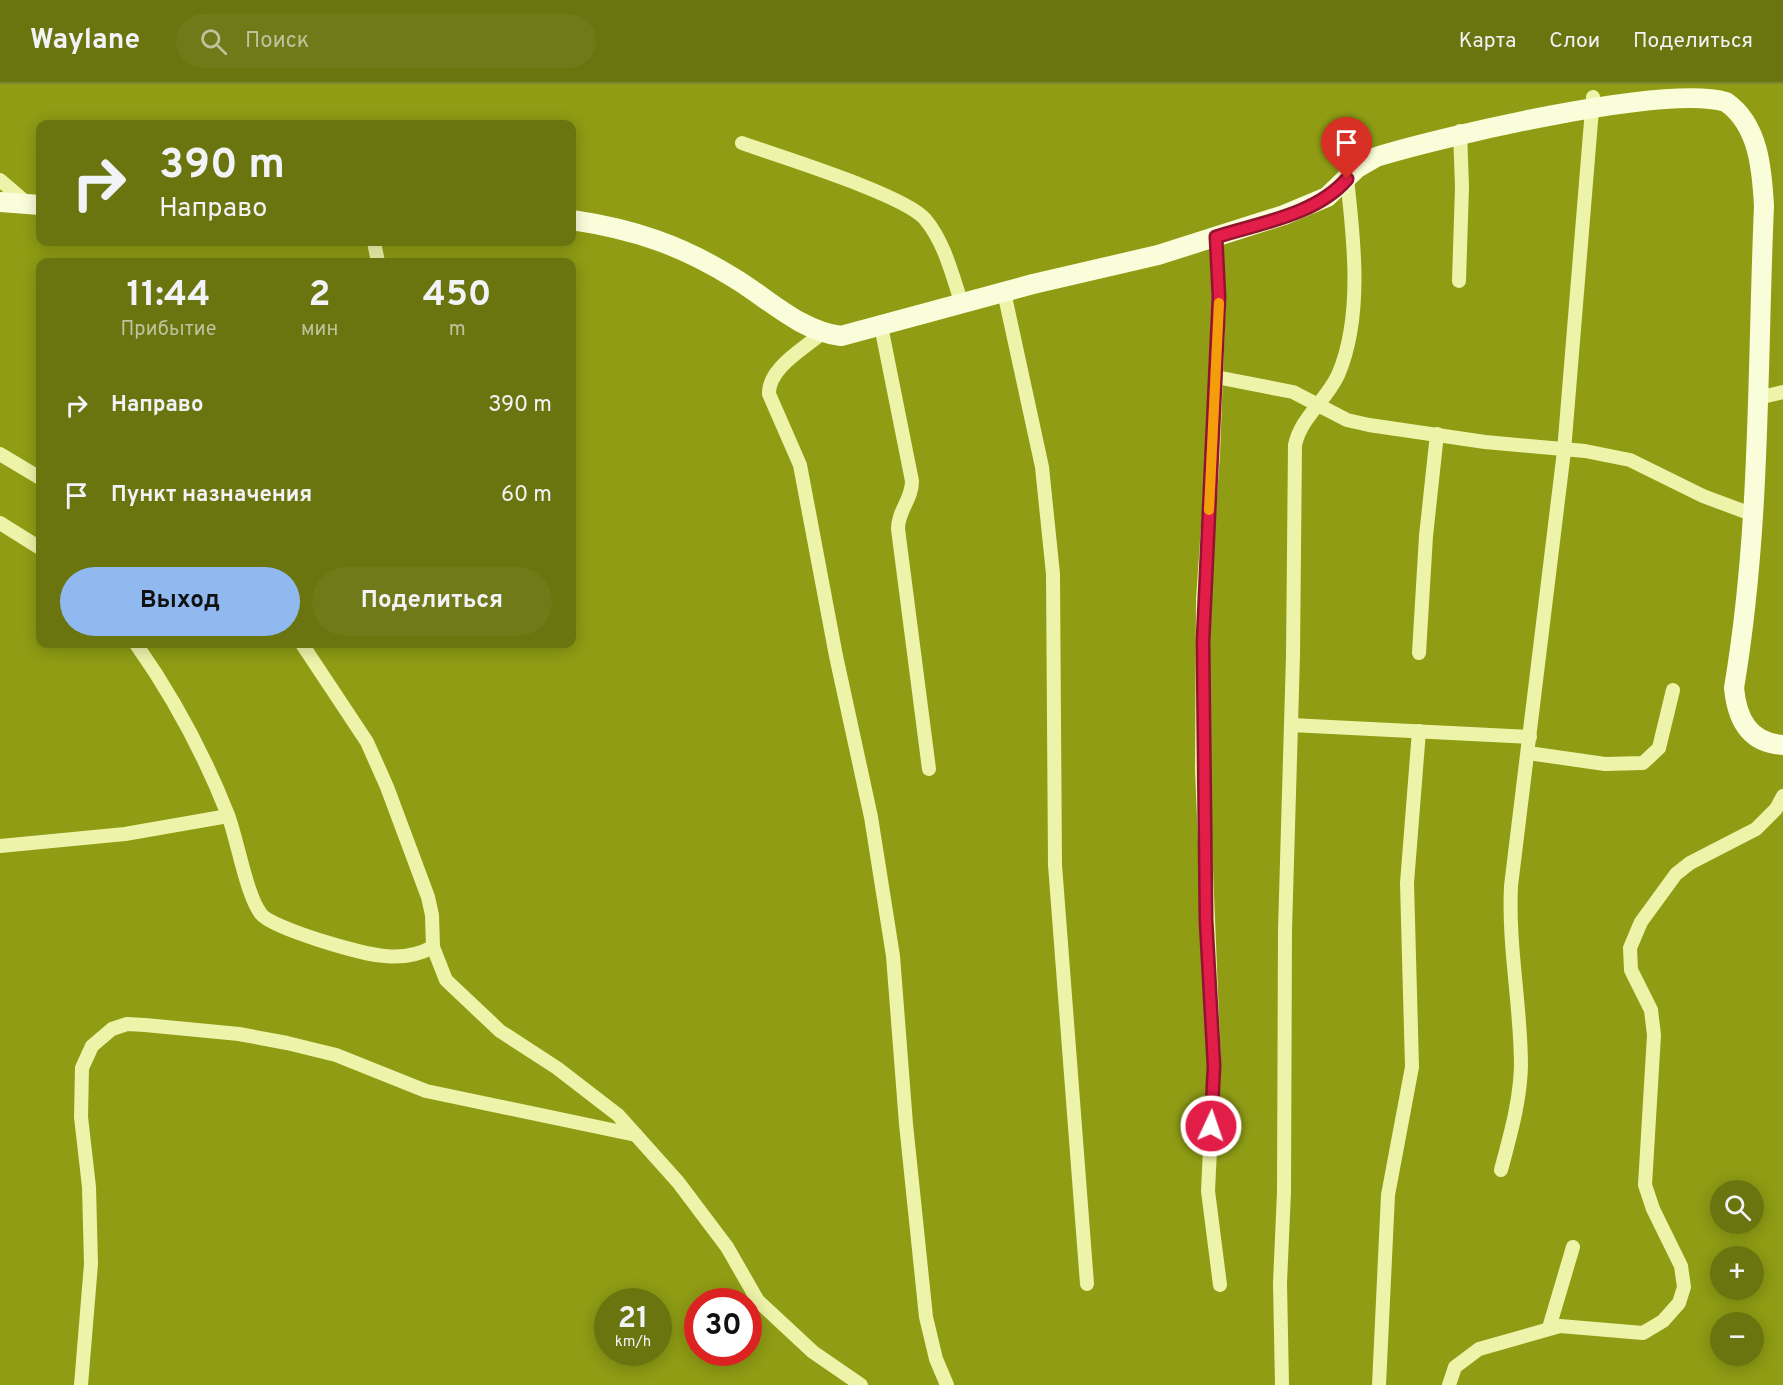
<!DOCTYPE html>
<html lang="ru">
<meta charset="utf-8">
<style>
:root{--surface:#6b750f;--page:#707a18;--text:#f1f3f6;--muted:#bec39e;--line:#7e872f;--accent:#90b9f0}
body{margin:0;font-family:Overpass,sans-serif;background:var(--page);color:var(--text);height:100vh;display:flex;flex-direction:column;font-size:22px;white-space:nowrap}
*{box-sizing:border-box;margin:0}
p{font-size:20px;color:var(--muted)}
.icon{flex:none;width:33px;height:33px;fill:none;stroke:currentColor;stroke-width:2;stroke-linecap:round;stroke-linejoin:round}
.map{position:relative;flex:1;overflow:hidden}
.panel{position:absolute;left:36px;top:174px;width:540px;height:390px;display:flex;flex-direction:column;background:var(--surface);border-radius:12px;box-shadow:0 3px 15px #0003}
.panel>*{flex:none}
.top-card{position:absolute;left:36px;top:36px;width:540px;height:126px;border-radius:12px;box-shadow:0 3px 15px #0003;background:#6b750f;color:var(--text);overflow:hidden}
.buttons{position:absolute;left:1710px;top:1096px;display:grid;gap:12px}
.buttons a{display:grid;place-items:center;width:54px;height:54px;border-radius:50%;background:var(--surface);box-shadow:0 3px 15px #0003;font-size:30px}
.speed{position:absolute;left:594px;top:1204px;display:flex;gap:12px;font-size:30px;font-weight:700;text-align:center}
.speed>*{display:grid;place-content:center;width:78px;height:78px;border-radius:50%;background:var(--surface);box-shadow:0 3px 15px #0003;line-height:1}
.speed small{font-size:15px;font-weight:400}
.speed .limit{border:9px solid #d22;background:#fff;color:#111}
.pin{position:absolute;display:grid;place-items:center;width:51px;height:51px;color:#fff;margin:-62px -26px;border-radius:50% 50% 50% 0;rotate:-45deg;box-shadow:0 0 6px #0007}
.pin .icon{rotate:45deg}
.me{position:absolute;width:66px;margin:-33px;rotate:3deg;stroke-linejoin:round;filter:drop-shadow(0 0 4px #0008)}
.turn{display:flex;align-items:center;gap:21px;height:126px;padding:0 24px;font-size:27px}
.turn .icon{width:78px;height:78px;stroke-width:2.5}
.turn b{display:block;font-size:42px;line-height:51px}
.eta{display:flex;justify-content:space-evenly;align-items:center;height:102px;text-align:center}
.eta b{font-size:36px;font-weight:700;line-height:42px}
.button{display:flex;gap:12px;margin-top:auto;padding:12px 24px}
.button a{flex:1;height:69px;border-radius:36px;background:var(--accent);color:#111;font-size:24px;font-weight:700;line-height:69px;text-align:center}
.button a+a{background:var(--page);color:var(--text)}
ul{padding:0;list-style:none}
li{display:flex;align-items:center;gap:18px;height:90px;padding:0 24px}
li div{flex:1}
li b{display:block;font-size:22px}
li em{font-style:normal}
header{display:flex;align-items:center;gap:36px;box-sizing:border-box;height:84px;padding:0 30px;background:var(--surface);border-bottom:2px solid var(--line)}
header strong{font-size:28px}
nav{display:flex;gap:33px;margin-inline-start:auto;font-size:21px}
.search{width:420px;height:54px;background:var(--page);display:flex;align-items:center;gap:15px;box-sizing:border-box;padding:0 21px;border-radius:33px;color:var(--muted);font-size:22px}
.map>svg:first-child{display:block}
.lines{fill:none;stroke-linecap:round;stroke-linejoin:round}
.street{stroke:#edf3a9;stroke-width:14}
.secondary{stroke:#f9fdd9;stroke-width:20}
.route-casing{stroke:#92132f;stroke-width:15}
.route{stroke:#e11d48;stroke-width:10}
.slow{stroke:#f59e0b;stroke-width:10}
</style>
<header>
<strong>Waylane</strong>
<div class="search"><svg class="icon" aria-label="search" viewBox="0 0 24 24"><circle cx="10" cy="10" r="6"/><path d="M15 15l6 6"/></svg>Поиск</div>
<nav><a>Карта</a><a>Слои</a><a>Поделиться</a></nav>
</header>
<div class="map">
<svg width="1783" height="1301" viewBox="0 0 1783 1301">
<rect width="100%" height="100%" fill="#8f9c14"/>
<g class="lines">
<g class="street">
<path d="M742,59C780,73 903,110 925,135C945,159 952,191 962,220"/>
<polyline points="0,96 28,120"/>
<polyline points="1216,153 1219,213 1213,370 1203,515 1202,686 1214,982 1208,1107 1220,1201"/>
<polyline points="374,158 378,178"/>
<polyline points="1459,197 1462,103 1460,47"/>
<polyline points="1004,208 1042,383 1053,490 1055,781 1087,1200"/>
<path d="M881,242L912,397C912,416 898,426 898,445L929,685"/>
<path d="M822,249C804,265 768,284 769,310L800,381L836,572L871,733L893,872L906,1040L926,1233L936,1275L947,1301"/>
<polyline points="1216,293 1293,308 1347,336 1369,341 1485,358 1585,367 1630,376 1703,412 1754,431"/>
<polyline points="1758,314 1783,308"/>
<polyline points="0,370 40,394"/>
<polyline points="0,439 40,464"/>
<path d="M136,560C174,614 204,670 228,731C238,758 246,810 261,830C273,845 364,871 385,872C403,874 418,871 433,863"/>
<polyline points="302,560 367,658 387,703 428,813 432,831 433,863 446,896 500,947 557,984 618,1031 678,1098 727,1163 758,1217 813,1268 861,1301"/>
<polyline points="1419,569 1426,452 1437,350"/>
<polyline points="1291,641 1530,653"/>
<polyline points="1528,669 1605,680 1643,679 1659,664 1673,606"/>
<polyline points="0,762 125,750 228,732"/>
<path d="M1501,1086C1510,1052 1520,1018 1521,982C1521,922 1508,863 1511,802L1564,367L1593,13"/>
<polyline points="1549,1244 1573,1163"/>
<polyline points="81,1301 91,1180 89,1103 81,1033 82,984 92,962 112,945 127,940 145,941 239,950 287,959 336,971 426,1007 636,1051"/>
<path d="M1282,1301L1280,1199L1284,1108L1285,846L1293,572L1295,361C1301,333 1326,317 1338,291C1363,233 1354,156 1347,95"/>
<polyline points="1379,1301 1388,1111 1412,983 1407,799 1419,647"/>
<polyline points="1449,1301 1455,1283 1479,1265 1560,1242 1643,1249 1663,1237 1679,1219 1684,1203 1681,1182 1653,1125 1645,1101 1654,951 1651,926 1631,886 1630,864 1641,838 1676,790 1690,779 1756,745 1776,725 1783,712"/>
</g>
<g class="secondary">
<polyline points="0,118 40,121"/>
<path d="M572,136C633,145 681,161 734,194C769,215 800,247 841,252L1033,200L1158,171L1284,131L1327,113L1357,84L1376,73C1445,52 1666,0 1726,18C1759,41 1762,86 1764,122C1757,283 1761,444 1734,604C1737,635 1749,659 1783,661"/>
</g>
</g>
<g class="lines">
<defs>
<path id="route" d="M1211,1042L1214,982L1206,836L1203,558L1219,213L1216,153C1259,139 1316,131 1347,95"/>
</defs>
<use href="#route" class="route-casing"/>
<use href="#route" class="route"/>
<polyline class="slow" points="1209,426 1219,219"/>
</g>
</svg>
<div class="buttons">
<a><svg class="icon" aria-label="search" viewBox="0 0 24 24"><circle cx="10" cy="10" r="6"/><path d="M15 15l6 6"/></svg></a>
<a>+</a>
<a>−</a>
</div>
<div class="speed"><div>21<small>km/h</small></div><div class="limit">30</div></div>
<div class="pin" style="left:1347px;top:95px;background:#d93025"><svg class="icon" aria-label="arrive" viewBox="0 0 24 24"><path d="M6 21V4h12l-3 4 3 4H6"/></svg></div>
<svg class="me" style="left:1211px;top:1042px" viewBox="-20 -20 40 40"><circle r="17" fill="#e11d48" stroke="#fff" stroke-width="3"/><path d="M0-11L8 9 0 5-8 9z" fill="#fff"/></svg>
<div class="top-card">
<div class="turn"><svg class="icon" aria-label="right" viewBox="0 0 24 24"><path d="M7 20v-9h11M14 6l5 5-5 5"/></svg><div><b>390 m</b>Направо</div></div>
</div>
<section class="panel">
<div class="eta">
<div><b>11:44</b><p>Прибытие</p></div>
<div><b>2</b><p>мин</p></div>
<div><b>450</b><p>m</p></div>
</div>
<ul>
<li><svg class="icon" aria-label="right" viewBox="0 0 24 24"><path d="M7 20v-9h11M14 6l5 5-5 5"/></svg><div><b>Направо</b></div><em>390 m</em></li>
<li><svg class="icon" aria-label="arrive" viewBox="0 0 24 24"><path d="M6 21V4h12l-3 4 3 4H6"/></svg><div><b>Пункт назначения</b></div><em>60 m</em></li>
</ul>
<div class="button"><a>Выход</a><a>Поделиться</a></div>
</section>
</div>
